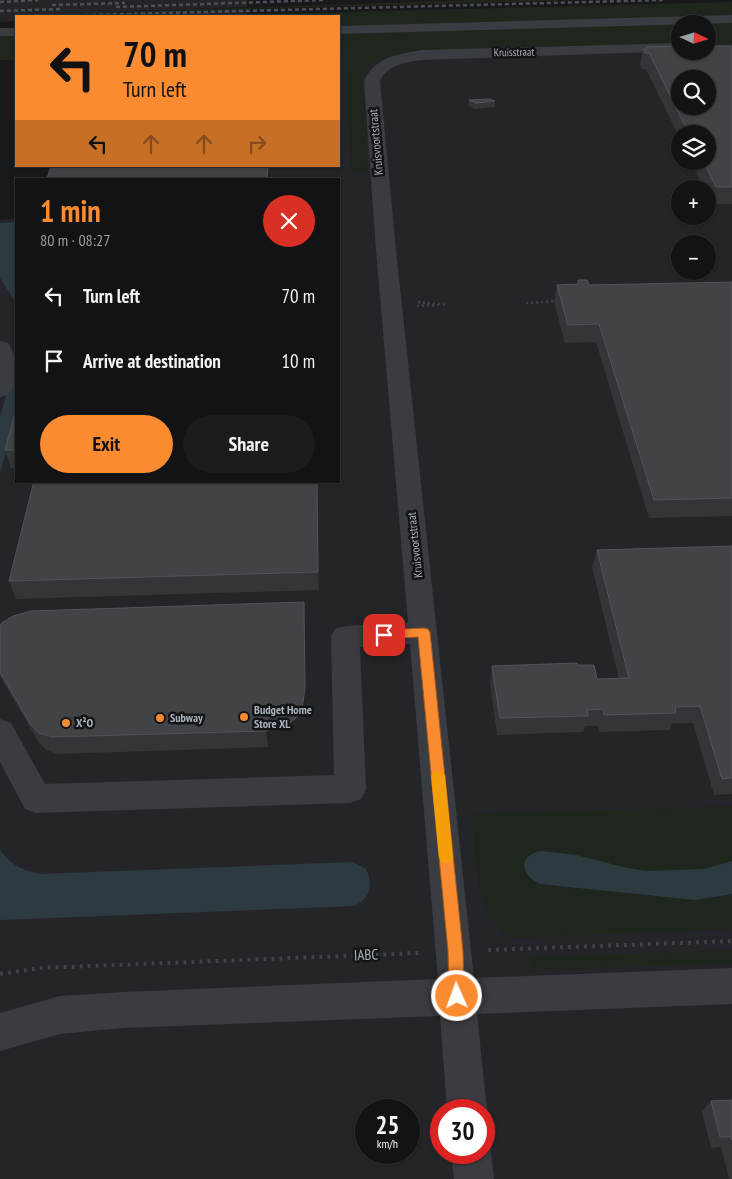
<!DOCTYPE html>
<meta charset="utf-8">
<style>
:root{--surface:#121314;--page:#1b1c1d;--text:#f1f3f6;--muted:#9c9ea0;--line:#313234;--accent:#fb8b30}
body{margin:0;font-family:"PT Sans Narrow",sans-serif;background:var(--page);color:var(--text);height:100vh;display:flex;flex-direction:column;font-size:19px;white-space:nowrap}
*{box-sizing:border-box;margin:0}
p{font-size:16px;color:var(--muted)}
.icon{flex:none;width:28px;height:28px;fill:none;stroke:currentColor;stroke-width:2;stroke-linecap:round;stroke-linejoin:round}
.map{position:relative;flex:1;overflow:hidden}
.details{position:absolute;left:15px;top:178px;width:325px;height:305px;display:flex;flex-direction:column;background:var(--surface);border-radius:0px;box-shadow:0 1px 4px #0004,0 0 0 1px var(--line)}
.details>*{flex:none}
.top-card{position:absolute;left:15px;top:15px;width:325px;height:152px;border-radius:0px;box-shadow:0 1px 4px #0004,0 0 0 1px var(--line);background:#fb8b30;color:#111;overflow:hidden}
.needle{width:32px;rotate:94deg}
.fabs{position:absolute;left:671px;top:15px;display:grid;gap:10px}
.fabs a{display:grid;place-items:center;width:45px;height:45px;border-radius:50%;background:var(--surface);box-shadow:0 1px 4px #0004,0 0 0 1px var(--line);font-size:25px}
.speed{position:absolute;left:355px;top:1099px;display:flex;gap:10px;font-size:25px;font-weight:700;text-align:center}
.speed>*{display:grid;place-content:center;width:65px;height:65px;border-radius:50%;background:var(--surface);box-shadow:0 1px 4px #0004,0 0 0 1px var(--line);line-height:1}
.speed small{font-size:12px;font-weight:400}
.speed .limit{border:8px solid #d22;background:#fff;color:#111}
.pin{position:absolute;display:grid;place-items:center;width:42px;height:42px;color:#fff;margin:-21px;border-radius:10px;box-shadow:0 2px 8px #0006}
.me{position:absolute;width:55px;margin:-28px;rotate:358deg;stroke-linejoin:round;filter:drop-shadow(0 0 4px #0008)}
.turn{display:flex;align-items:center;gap:18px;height:105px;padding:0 25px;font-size:22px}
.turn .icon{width:65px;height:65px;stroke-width:2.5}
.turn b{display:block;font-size:35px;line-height:42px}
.lanes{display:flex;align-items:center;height:48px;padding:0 25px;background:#0003;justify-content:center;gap:25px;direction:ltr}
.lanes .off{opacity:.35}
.round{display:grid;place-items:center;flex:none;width:52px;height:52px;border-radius:26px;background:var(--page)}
.overview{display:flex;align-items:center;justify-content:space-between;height:85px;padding:0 25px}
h1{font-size:30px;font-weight:800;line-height:38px;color:var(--accent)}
.cta{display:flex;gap:10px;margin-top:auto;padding:10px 25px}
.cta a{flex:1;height:58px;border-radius:30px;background:var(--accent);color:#111;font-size:20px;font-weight:800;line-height:58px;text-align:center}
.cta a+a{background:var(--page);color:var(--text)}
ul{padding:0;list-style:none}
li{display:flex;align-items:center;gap:15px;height:65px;padding:0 25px}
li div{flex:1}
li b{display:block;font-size:19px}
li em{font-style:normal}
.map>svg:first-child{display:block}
.built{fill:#242528;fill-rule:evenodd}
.green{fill:#1e261e}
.water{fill:#2d3b40}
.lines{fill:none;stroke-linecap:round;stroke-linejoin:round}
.path-far1{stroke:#3f4347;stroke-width:2.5;stroke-dasharray:2 3;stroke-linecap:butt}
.path{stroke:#3f4347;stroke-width:4;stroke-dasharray:3 5;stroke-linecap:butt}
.minor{fill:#393c40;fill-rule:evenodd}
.rail{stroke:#4c5055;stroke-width:2.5;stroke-dasharray:4 3;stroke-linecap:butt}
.wall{fill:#343539}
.shaded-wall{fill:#232427}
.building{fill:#414347;stroke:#515459;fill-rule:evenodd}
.route{fill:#fb8b30;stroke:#a35a1f}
.slow{fill:#f59e0b}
.poi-dot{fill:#fb8b30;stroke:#131416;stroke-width:2}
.labels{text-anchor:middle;stroke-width:5;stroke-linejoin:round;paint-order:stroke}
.far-street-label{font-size:11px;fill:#aab3bb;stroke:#131416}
.street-label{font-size:12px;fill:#aab3bb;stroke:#131416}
.poi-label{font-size:12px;font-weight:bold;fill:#aab3bb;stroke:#131416;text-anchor:start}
.near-street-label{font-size:15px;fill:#aab3bb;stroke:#131416}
</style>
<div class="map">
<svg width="732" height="1179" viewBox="0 0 732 1179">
<rect width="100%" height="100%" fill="#18191b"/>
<g class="built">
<polygon points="0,0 247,0 247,7 98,12 247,8 247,15 16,16 16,21 0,22"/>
<path d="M732,40V1179H0V220L16,218V481H339V179H46L51,166H339V50L680,42V51H708V41ZM680,79H708V106H680ZM680,134H708V161H680ZM680,189H708V216H680ZM680,244H708V271H680ZM366,1110H409V1152H366ZM441,1110H484V1152H441Z"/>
</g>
<g class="green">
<polygon points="469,0 580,0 98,13"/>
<polygon points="732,2 732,18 339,29 339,16 195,16"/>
<polygon points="732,21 732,44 708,44 708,24 680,24 680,45 411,52 382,59 372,63 366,68 362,77 368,169 367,172 351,174 345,50 339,50 339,32"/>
<rect x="0" y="33" width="16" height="27"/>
<path d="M732,806V861L704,869L646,871L627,868L576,855L547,851L533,881L547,886L650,894L677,899H711L732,894V929L515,938C473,923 476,851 472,814Z"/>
<polygon points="732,950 732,963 552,970 531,966 529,959 530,957"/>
</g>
<g class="water">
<polygon points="16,222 16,303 0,278 0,223"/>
<polygon points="16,361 16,415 0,473 0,417"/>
<path d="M0,850C11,865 22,870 40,874L353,862L366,869C373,884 371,899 354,906L0,920Z"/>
<path d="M542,851L576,855L627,868L646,871L704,869L732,861V894L695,900L540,884C521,876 517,854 542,851Z"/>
</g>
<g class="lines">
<g class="path-far1">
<polyline points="418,302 447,305"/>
<polyline points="526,303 558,301"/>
<polyline points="417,306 438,305"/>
</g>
<g class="path">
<polyline points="488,950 732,941"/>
<polyline points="0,974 40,968 419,953"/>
</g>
<g class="minor">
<polygon points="732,15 732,23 339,34 339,26"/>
<rect x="0" y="28" width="16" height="8"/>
<path d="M680,43V51H685L422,60C406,62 387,65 380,81L396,250L474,978L732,968V1004L477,1014L487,1110L484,1117V1110H447L440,1016L123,1028L60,1034L0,1051V1013L60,996L123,992L438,979L410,644L360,647L366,789L361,799L350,803L36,813L25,809L0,762V719L11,723L45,784L334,775L331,637L335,629L345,626L408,622L376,250L364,81C375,57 398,54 422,50Z"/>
<path d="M0,341L8,343C19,360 20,378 8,395L0,397Z"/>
<polygon points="484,1137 491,1152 494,1179 454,1179 451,1152 484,1152"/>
</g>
<g class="rail">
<polyline points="0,2 38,0"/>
<polyline points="52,5 125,3"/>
<polyline points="116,7 324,0"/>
<polyline points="0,11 61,9"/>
<polyline points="50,16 664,0"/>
</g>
</g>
<g class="wall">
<polygon points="732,46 732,204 712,204 708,196 708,189 704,189 691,161 708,161 708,134 680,134 680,139 646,69 642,69 640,65 643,49 645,49 646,47"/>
<polygon points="469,100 495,101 495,107 475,109 468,106"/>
<polygon points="578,280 589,285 732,282 732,516 649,518 596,342 565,343 554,302 557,285 577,284"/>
<polygon points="16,409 16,468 11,468 5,450"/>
<polygon points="318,497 319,590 16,599 9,581"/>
<polygon points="732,546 732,794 714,795 693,723 672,723 670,730 599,732 598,726 585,726 583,732 497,735 490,683 492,666 578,665 597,679 619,679 592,567 597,550"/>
<polygon points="304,602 306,620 306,706 304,725 297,735 287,742 268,747 58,754 46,750 38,741 0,676 0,626"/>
<polygon points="732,1100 732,1179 729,1179 721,1147 711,1148 702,1112 711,1101"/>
</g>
<g class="shaded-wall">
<polygon points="268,166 270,166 269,179 267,179"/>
<polygon points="317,481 318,497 319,590 318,572"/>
<polygon points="304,602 306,620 306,706 304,725 297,735 287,742 268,747 266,731"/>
</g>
<g class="building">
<path d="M680,46V51H708V46H732V187H716L703,161H708V134H689L649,53H645L643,49H647L646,47ZM680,79H708V106H680Z"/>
<polygon points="489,99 495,101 476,103 469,100"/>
<polygon points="51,166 268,166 267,179 47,179"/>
<polygon points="578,280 587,280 589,285 732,282 732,498 654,500 599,324 568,325 557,285 579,284"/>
<polygon points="16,409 16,450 5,450"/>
<polygon points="34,481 317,481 318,572 9,581"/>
<polygon points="732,546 732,778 722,779 700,706 675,707 676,713 604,715 603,709 587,710 588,716 500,718 492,666 577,663 578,665 594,665 597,679 629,678 597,550"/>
<polygon points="304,602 305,689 302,708 296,718 286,726 266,731 52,737 39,733 31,725 0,672 0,626 2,623 13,616 31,611"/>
<polygon points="732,1100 732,1140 731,1137 720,1137 711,1101"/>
</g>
<polygon class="route" points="424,628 428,629 430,632 463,951 464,996 462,1002 457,1004 451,1002 449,996 448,951 418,637 384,639 380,638 379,635 380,631 384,630"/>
<polygon class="slow" points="438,771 443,772 445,776 453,857 451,862 446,863 441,862 439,857 431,776 433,772"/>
<g class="poi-dot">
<circle cx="244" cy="717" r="5"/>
<circle cx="160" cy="718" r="5"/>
<circle cx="66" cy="723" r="5"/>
</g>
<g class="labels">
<g class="far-street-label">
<text transform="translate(514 52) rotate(-1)" y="4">Kruisstraat</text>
</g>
<g class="street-label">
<text transform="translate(376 142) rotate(-95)" y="4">Kruisvoortstraat</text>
<text transform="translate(415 545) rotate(-96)" y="4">Kruisvoortstraat</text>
</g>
<g class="poi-label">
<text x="254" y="714">Budget Home<tspan x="254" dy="14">Store XL</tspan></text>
<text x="170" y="722">Subway</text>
<text x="76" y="727">X²O</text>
</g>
<g class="near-street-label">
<text transform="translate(366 955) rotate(-2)" y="5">IABC</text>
</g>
</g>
</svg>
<div class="fabs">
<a><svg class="needle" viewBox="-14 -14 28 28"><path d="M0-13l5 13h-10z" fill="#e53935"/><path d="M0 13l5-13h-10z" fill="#9c9ea0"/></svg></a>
<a><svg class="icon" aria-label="search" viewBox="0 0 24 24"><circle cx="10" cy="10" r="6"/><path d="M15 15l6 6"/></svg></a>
<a><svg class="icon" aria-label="layers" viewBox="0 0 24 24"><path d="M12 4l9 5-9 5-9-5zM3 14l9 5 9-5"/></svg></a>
<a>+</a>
<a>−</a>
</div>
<div class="speed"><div>25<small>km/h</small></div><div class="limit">30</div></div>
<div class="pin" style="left:384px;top:635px;background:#d93025"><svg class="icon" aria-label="arrive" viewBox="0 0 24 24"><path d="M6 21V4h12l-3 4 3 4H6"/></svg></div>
<svg class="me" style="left:457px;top:996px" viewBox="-20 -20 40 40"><circle r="17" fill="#fb8b30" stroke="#fff" stroke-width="3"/><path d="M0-11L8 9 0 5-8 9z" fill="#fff"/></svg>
<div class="top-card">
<div class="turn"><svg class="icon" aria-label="left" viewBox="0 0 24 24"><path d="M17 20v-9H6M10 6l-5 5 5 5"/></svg><div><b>70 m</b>Turn left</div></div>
<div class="lanes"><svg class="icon" aria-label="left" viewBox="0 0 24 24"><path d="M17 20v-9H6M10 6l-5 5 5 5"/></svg><svg class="icon off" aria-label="ahead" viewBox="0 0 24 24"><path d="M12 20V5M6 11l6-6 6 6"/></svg><svg class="icon off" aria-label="ahead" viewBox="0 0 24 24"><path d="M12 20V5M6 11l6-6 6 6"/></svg><svg class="icon off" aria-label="right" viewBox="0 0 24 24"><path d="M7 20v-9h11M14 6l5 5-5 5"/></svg></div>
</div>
<section class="details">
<div class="overview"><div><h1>1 min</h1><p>80 m · 08:27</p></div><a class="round" style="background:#d93025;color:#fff"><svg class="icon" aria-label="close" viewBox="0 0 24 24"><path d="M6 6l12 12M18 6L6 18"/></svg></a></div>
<ul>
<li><svg class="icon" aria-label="left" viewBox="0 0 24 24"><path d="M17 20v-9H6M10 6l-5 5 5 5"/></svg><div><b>Turn left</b></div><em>70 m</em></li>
<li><svg class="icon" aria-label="arrive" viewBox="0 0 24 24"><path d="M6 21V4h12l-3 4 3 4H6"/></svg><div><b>Arrive at destination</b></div><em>10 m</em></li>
</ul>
<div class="cta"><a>Exit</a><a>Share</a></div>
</section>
</div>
